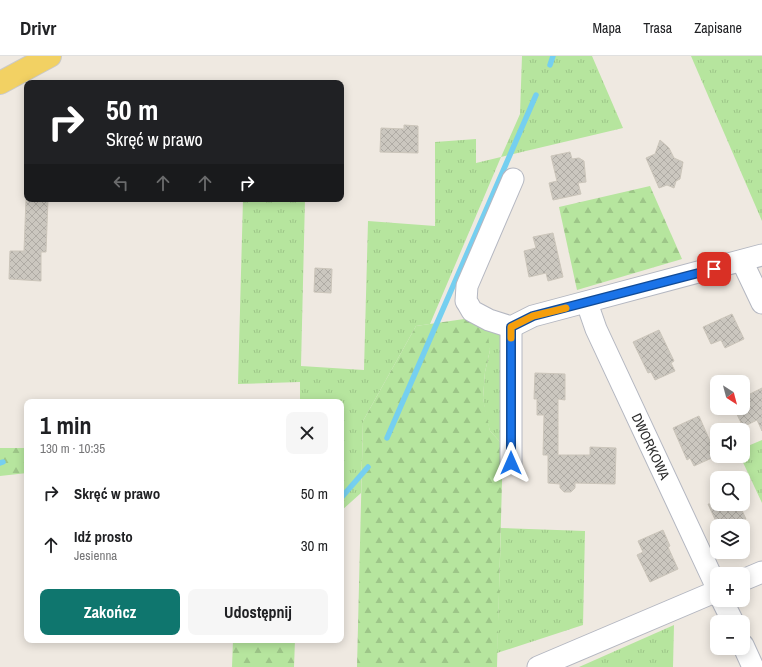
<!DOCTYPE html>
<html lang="pl">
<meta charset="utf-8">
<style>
:root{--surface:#fff;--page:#f6f6f6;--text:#202124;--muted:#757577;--line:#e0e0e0;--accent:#0f766e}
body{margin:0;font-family:"Archivo Narrow",sans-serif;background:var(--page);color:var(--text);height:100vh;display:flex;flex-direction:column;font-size:15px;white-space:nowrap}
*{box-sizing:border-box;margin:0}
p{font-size:13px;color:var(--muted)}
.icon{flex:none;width:22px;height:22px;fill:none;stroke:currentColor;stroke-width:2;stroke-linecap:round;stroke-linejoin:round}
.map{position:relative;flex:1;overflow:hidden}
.sheet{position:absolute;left:24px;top:343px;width:320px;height:244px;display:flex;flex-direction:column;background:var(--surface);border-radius:8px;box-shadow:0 2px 10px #0003}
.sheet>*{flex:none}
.hud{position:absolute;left:24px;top:24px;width:320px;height:122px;border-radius:8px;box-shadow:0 2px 10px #0003;background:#202124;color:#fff;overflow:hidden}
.needle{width:26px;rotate:144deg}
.buttons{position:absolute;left:710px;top:319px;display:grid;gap:8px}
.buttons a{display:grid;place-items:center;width:40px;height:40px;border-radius:8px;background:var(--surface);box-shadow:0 2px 10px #0003;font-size:20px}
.pin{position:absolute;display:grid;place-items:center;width:34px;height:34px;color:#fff;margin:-17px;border-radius:8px;box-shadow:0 2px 6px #0006}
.me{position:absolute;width:44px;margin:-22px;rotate:0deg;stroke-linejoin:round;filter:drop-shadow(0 0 3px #0008)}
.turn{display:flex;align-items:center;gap:14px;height:84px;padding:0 16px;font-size:18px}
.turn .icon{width:52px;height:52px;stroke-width:2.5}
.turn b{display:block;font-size:28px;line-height:34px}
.lanes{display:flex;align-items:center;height:38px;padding:0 16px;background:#0003;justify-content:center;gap:20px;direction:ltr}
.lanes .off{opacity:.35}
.round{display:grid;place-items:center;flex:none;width:42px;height:42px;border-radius:8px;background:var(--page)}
.headline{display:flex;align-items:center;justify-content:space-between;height:68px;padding:0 16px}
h1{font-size:24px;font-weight:700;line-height:30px}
.primary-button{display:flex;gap:8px;margin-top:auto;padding:8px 16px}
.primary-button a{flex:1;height:46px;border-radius:8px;background:var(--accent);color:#fff;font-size:16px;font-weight:700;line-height:46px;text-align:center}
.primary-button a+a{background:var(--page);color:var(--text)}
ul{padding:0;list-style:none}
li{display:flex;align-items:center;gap:12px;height:52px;padding:0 16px}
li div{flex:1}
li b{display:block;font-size:15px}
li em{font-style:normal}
header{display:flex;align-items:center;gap:24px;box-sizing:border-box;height:56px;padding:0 20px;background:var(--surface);border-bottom:1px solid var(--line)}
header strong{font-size:19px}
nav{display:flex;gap:22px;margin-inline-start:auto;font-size:14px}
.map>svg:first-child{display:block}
.grass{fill:url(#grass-tufts)}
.forest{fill:url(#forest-firs)}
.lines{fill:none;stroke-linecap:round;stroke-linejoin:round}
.stream{stroke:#75cff0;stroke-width:5.5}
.building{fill:url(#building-cross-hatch);stroke:#cbc5ba}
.minor-casing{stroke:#b4b7c1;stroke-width:23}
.major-casing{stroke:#c9c9c9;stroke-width:24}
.minor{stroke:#fff;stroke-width:21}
.major{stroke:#f2d163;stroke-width:22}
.route-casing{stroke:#114b97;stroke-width:10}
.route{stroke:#1a73e8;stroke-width:7}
.slow{stroke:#f59e0b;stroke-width:7}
.labels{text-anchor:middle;stroke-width:4;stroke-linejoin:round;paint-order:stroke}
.street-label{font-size:14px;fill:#2e2e2e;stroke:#fff}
</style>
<header>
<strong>Drivr</strong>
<nav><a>Mapa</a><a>Trasa</a><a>Zapisane</a></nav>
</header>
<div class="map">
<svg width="762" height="611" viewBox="0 0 762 611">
<defs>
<pattern id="grass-tufts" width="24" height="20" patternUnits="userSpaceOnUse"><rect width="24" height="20" fill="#b6e59e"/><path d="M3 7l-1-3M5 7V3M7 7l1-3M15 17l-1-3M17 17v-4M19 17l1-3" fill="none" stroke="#9dc588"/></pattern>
<pattern id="forest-firs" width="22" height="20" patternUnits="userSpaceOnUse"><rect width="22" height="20" fill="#b6e59e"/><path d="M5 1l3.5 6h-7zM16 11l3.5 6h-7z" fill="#9dc588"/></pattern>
<pattern id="building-cross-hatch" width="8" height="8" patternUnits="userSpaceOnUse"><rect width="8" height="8" fill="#cbc7bf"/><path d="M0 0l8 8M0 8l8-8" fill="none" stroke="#afaba4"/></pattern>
</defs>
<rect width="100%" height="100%" fill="#efe9e1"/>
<g class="grass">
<polygon points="522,0 592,0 623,72 501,101 430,268 416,270 363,365 361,437 341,455 341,346 300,346 300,326 238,328 243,143 305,143 301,310 364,314 368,165 435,170 435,86 476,83 476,107 501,101 520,58"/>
<polygon points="691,0 762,0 762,165"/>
<polygon points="478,265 506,277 503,389 490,375 486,360 483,342 485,316 490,294"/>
<polygon points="762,384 762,447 740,400 743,400 743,392"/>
<polygon points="501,472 585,475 583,569 497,597"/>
<polygon points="674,569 673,611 579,611"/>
</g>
<g class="forest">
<polygon points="650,130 682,203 577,234 559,151"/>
<polygon points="471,262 478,265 488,280 490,294 485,316 483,342 490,375 503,389 497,611 357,611 363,365 416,270"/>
<polygon points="0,392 27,392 27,417 0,420"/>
<polygon points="233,584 295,584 294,611 232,611"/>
</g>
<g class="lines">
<g class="stream">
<polyline points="550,9 553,0"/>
<polyline points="387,382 536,39"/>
<polyline points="0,407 3,406"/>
<polyline points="341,442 368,411"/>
</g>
</g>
<g class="building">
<polygon points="404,69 418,70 418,97 380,96 381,72 404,73"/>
<polygon points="660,84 669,92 674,102 683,106 680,123 676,125 674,132 667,129 659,132 646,102 655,98"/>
<polygon points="570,96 572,103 579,102 584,105 586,126 578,127 581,138 553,144 549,127 557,125 551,100"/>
<polygon points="26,143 48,143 46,196 41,196 41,225 9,223 10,195 24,195"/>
<polygon points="553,177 563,221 548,225 546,217 529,221 524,195 536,192 533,181"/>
<polygon points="315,212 332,213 331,237 314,236"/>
<polygon points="732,258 744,283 725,292 721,284 711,288 703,271"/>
<polygon points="659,274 674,305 671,307 675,315 655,324 651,316 648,317 633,286"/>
<polygon points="535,317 565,318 565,344 558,343 558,399 590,399 590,391 616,392 615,428 575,427 575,432 571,436 564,436 560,432 560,428 548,427 548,399 543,399 544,359 537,359 537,343 534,343"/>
<polygon points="762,332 762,375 757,364 743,371 734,352 743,352 743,345 747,343 746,340"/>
<polygon points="699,360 713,392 711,393 714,401 694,410 690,402 687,404 673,372"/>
<polygon points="708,448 739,448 746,463 743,464 746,470 718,470"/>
<polygon points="663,474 670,490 668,491 678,513 650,526 637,499 643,496 638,485"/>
</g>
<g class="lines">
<defs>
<g id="minor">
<polyline points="513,123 467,230 466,245 468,248 472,255 489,264 511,271 533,260 762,199"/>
<polyline points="742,205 762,247"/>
<path id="s1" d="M587,247L596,273L717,532"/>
<polyline points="511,271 511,407"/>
<polyline points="743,524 762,516"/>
<polyline points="722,544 733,566"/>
<polyline points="743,589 753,611"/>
<polyline points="538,611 717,535"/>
</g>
<polyline id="major" points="0,27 50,0"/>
</defs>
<use href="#minor" class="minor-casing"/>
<use href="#major" class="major-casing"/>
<use href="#minor" class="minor"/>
<use href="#major" class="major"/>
</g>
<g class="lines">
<defs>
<polyline id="route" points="511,407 511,271 533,260 714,213"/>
</defs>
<use href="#route" class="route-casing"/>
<use href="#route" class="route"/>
<polyline class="slow" points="511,282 511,271 533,260 566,252"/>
</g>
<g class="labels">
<g class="street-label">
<text dy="5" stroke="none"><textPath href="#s1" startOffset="157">DWORKOWA</textPath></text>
</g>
</g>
</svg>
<div class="buttons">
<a><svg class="needle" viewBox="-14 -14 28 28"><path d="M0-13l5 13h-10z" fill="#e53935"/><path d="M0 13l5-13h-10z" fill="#757577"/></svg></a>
<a><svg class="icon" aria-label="sound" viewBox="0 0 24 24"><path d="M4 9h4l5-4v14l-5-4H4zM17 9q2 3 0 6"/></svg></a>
<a><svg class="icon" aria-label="search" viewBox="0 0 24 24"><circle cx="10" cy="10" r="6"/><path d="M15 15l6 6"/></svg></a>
<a><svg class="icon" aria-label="layers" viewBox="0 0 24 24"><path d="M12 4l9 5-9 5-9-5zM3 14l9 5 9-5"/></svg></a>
<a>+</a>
<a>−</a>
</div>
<div class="pin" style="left:714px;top:213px;background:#d93025"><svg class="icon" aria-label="arrive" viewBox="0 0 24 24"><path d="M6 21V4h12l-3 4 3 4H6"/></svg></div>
<svg class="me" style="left:511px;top:407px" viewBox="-20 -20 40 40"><path d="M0-17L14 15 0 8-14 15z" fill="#1a73e8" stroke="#fff" stroke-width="4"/></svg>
<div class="hud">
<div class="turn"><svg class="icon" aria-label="right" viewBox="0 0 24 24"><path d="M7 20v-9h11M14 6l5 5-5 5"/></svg><div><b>50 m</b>Skręć w prawo</div></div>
<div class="lanes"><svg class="icon off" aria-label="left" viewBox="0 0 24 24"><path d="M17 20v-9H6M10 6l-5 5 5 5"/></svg><svg class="icon off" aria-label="ahead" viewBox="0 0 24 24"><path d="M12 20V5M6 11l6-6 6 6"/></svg><svg class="icon off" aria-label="ahead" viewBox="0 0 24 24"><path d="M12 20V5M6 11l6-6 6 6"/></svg><svg class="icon" aria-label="right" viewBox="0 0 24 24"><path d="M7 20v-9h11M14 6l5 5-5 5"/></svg></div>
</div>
<section class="sheet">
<div class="headline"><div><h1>1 min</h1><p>130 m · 10:35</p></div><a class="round"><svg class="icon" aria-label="close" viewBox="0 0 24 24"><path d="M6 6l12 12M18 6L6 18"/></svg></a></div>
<ul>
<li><svg class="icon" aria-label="right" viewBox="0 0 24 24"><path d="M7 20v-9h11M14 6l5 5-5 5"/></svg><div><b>Skręć w prawo</b></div><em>50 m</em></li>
<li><svg class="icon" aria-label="ahead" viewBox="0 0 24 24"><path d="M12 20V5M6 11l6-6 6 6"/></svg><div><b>Idź prosto</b><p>Jesienna</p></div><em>30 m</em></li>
</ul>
<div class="primary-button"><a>Zakończ</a><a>Udostępnij</a></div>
</section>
</div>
